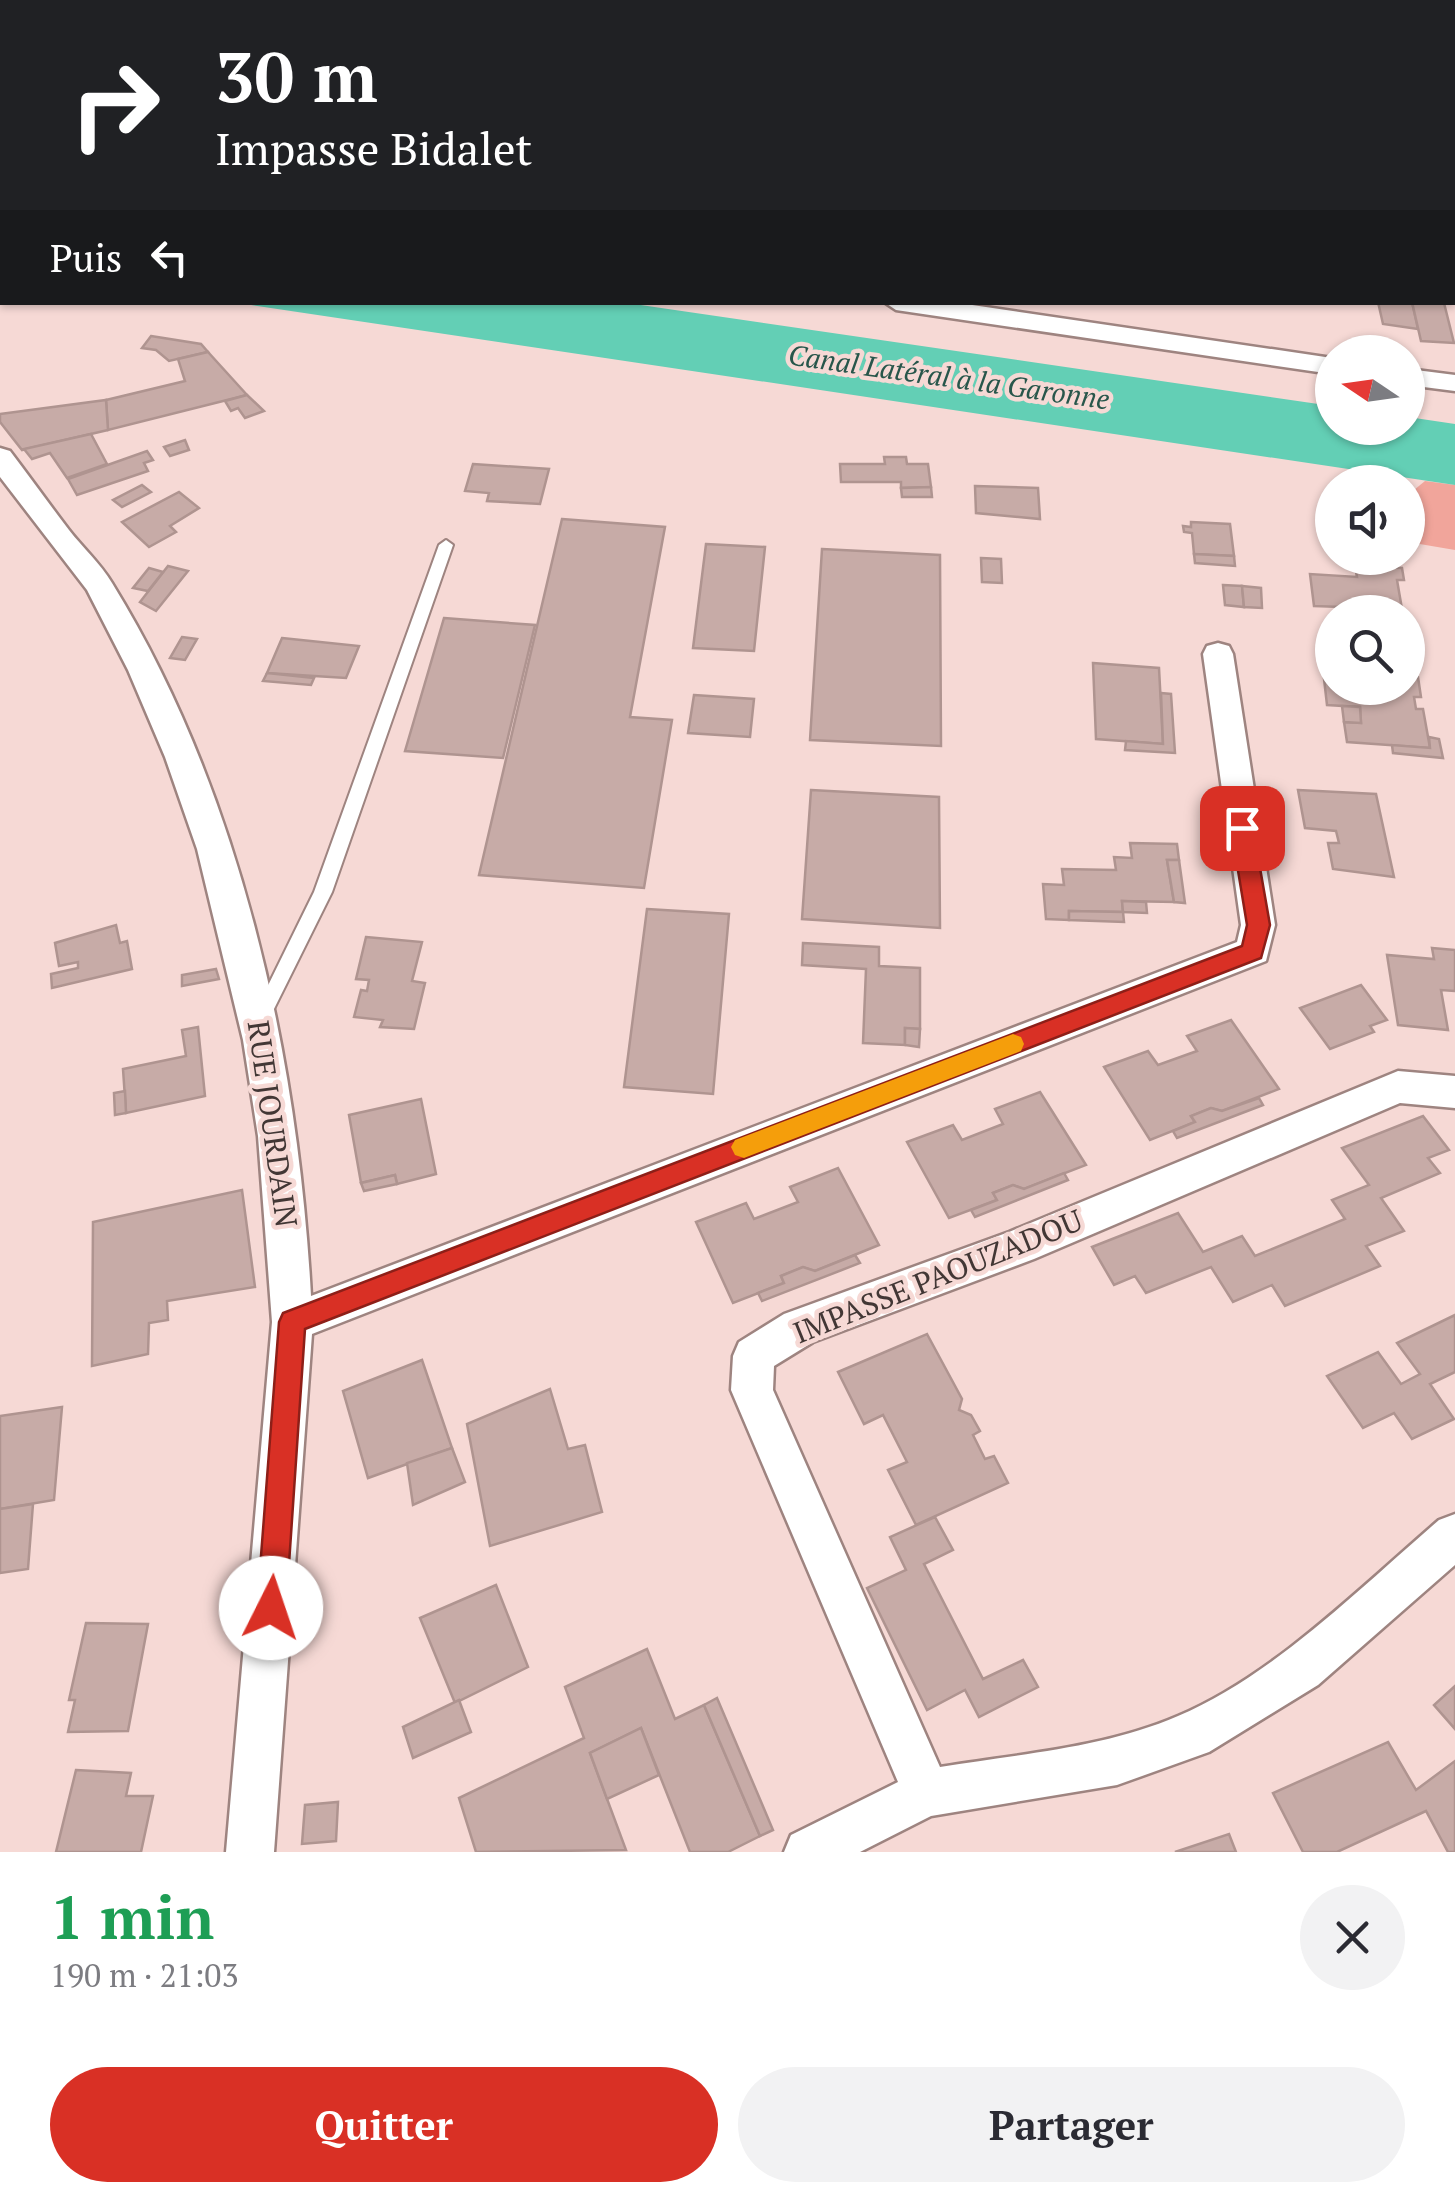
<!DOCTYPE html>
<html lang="fr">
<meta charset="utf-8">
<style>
:root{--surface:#fff;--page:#f2f2f3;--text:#2b2b33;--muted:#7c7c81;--accent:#d93025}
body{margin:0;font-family:"PT Serif",serif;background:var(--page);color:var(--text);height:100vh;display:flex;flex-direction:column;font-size:38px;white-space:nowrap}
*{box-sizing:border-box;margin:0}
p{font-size:32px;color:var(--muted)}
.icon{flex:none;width:55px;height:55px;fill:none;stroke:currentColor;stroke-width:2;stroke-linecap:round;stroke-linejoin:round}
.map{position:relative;height:1852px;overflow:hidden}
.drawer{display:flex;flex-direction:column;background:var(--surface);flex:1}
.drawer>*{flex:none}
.top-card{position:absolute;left:0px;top:0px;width:1455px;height:305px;box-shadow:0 2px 8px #0004;background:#202124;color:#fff;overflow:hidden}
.needle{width:65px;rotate:283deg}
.tools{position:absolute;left:1315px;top:335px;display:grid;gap:20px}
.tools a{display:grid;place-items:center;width:110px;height:110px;border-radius:50%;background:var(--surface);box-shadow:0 2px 8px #0004;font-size:50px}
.pin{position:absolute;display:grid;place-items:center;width:85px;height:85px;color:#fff;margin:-42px;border-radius:20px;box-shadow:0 5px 15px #0006}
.me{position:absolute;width:110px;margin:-55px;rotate:4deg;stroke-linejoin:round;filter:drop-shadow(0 0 8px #0008)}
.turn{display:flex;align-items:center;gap:35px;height:210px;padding:0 50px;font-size:45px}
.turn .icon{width:130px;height:130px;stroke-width:2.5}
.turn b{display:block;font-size:70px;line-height:85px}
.then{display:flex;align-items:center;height:95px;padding:0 50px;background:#0003;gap:20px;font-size:38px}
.round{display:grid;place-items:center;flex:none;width:105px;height:105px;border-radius:52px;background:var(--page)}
.overview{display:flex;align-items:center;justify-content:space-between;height:170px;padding:0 50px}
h1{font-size:60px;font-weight:600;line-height:75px;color:#1e9e55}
.primary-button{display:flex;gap:20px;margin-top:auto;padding:20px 50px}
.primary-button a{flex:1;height:115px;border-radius:60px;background:var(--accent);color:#fff;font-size:40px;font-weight:600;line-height:115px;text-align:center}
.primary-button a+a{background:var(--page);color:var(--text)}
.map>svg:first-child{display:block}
.green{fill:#f1a59b}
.water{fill:#63cfb5}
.building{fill:#c7aba7;stroke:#af9490;stroke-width:2.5}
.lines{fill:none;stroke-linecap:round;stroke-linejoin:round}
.lane-casing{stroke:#9e8480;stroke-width:4}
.street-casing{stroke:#9e8480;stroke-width:5}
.lane{fill:#fff;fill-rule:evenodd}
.street{fill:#fff;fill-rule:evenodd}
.route{fill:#d93025;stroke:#8d1f18;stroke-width:2.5}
.slow{fill:#f59e0b}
.labels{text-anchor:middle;stroke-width:9;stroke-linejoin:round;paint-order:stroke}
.far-water-label{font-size:28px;font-style:italic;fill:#28564b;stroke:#f6d9d5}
.street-label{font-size:30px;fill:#423735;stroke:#f6d9d5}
</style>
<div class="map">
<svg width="1455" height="1852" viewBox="0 0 1455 1852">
<rect width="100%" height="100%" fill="#f6d9d5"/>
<g class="green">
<polygon points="839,0 1276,0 1277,2 839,2"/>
<polygon points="1425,481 1455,485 1455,550 1408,542 1408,495"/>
</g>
<polygon class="water" points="238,303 627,303 1332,406 1332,428 1408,428 1408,417 1455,424 1455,485"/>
<g class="building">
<polygon points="1378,302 1412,302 1418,329 1383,324"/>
<polygon points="1412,302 1444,303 1454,343 1421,341"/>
<polygon points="151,336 201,344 208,352 169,361 156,350 142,348"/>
<polygon points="208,352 247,395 108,430 106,400 185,381 178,359"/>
<polygon points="247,395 264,411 245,418 238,408 231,411 225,401"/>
<polygon points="106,400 108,430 22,450 0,422 0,414"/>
<polygon points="91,434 107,464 67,478 50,453 32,459 24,449"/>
<polygon points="185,440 189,450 170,456 164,447"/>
<polygon points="147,451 153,460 144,463 148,471 145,472 77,495 68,479"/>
<polygon points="884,457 906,457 907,464 928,464 931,487 901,488 901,482 841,482 840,464 885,464"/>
<polygon points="473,464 549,469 540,504 487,501 489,493 465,491"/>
<polygon points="142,485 151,492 122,507 113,500"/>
<polygon points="975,486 1038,488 1040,519 976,513"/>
<polygon points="931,487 932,497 902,497 901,488"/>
<polygon points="179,492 199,508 170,526 176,532 149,547 122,522"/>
<polygon points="562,519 665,527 630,717 672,720 644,888 479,875"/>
<polygon points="1191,522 1230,524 1234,556 1194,554 1192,533 1184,532 1183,526 1191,527"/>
<polygon points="706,544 765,547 754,651 693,648"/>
<polygon points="822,549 940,555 941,746 810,740"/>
<polygon points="1194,554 1234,556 1235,566 1195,563"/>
<polygon points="981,558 1001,559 1002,583 982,582"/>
<polygon points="168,566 188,571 156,611 140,602"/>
<polygon points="1355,566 1402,568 1404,580 1397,580 1402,609 1314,606 1310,574 1357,577"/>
<polygon points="149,568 163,572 148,591 133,588"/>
<polygon points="1223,585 1242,586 1244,607 1225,605"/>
<polygon points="1242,586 1261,588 1262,608 1244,607"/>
<polygon points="444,618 535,625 503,758 405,751"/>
<polygon points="182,637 197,639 185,660 170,658"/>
<polygon points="282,638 359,646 346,678 267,673"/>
<polygon points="1093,663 1159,668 1163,744 1096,739"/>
<polygon points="1323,670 1332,671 1332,688 1408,688 1408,677 1418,677 1421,697 1414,697 1416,709 1423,709 1430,748 1347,742 1344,722 1361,723 1360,707 1327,705"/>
<polygon points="267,673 314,678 311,685 263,681"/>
<polygon points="1161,693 1171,694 1175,753 1125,750 1126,741 1163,744"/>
<polygon points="694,695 754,699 750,737 688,733"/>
<polygon points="1342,706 1360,707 1361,723 1344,722"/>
<polygon points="1429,737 1439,739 1443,758 1393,753 1392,745 1430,748"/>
<polygon points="811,790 939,797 940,928 802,919"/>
<polygon points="1298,790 1376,794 1394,877 1333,869 1328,843 1339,843 1336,831 1305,828"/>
<polygon points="1130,843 1177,844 1179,860 1167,860 1174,902 1122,901 1123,912 1069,911 1069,920 1046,919 1043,884 1064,885 1062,869 1116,870 1114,857 1132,858"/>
<polygon points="1167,860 1179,860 1185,903 1174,902"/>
<polygon points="1122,901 1146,902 1147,913 1123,912"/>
<polygon points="647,909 729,914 713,1094 624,1087"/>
<polygon points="1069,911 1123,912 1124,922 1069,920"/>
<polygon points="116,925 120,943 127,941 132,969 52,988 51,974 78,968 78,962 59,966 55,943"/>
<polygon points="366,937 422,942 412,981 425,983 414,1029 380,1027 383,1020 354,1017 361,990 367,991 369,980 356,979"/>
<polygon points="803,943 879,947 879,966 920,968 920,1029 905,1028 905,1045 863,1043 866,969 802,965"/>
<polygon points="1432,948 1455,950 1455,991 1441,990 1448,1030 1398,1025 1387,955 1434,959"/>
<polygon points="216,969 219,979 182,986 182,975"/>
<polygon points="1361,985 1387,1020 1370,1026 1374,1032 1330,1049 1300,1008"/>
<polygon points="1231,1020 1279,1089 1222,1111 1211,1108 1191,1116 1195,1122 1150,1140 1104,1067 1148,1051 1158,1065 1197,1051 1187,1036"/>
<polygon points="198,1027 205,1096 126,1113 123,1069 186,1056 182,1030"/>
<polygon points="905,1028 920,1029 919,1047 905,1045"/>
<polygon points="125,1091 126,1113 115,1115 114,1093"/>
<polygon points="1040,1092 1086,1165 1024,1189 1013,1185 993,1193 997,1200 949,1218 907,1142 953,1125 962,1140 1003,1124 995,1109"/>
<polygon points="1259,1098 1263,1105 1177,1138 1173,1131 1195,1122 1191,1116 1211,1108 1222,1111"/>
<polygon points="421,1099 436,1174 397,1184 395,1175 361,1183 349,1115"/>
<polygon points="1423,1116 1449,1150 1428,1158 1440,1173 1381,1198 1404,1231 1366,1246 1380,1266 1285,1306 1272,1285 1233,1302 1211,1267 1146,1293 1135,1276 1114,1285 1092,1247 1178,1213 1203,1252 1242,1236 1255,1256 1345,1219 1332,1200 1369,1185 1342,1148"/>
<polygon points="838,1168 879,1245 815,1271 803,1267 781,1276 784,1283 733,1303 696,1222 746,1203 754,1219 798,1202 790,1187"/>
<polygon points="1064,1173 1068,1180 975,1217 971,1210 997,1200 993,1193 1013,1185 1024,1189"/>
<polygon points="395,1175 397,1184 364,1191 361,1183"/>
<polygon points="242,1190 255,1287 167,1301 168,1320 149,1323 148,1354 92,1366 93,1222"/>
<polygon points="855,1255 860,1263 762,1301 758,1293 784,1283 781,1276 803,1267 815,1271"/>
<polygon points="1455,1315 1455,1372 1430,1384 1454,1419 1412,1439 1394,1413 1363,1428 1327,1376 1378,1352 1401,1384 1420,1374 1397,1343"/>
<polygon points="927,1334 962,1399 959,1410 971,1415 980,1431 973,1435 985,1459 994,1456 1008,1483 916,1525 888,1470 907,1462 883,1415 864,1424 838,1372"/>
<polygon points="422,1360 452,1448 368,1478 343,1391"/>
<polygon points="550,1389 568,1449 585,1445 602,1512 490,1546 467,1424"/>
<polygon points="62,1407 54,1500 0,1509 0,1416"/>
<polygon points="452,1448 465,1482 413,1505 407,1463"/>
<polygon points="33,1504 28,1569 0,1573 0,1509"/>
<polygon points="935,1517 953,1550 924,1564 983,1679 1023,1660 1038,1687 979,1717 965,1690 927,1710 867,1588 906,1570 890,1537"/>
<polygon points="496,1585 528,1667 455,1703 420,1618"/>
<polygon points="86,1623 148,1624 128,1731 68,1732 75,1700 69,1700"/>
<polygon points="647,1649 675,1719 704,1705 760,1836 728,1852 690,1852 641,1728 590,1753 626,1850 476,1852 459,1798 584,1738 565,1687"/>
<polygon points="1455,1686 1455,1729 1434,1705"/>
<polygon points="717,1698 773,1830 760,1836 704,1705"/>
<polygon points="459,1700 471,1732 413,1758 403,1727"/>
<polygon points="641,1728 659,1775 607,1799 590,1753"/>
<polygon points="1388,1742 1416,1790 1455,1761 1455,1852 1448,1852 1426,1811 1337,1852 1303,1852 1273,1793"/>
<polygon points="76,1770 131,1773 126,1796 153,1796 141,1852 56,1852"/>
<polygon points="338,1802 336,1841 302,1844 305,1805"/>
<polygon points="1229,1834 1236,1852 1175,1852"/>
</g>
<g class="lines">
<defs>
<polygon id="lane" points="446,540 453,545 332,892 268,1021 262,1024 256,1021 253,1016 314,892 439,545"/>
<g id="street">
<polygon points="0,0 16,0 17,2 2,2 2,7"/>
<rect x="0" y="157" width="2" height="14"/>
<polygon points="884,302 952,302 1332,358 1332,374 896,310"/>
<polygon points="1408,369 1455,375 1455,391 1408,385"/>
<path d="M0,448L10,451C30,477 49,504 69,530C83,548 100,563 112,583C240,790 298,1055 311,1296L1237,942L1241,925L1203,654L1207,646L1218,643L1229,646L1233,654L1275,925L1266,961L312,1334L274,1852H226L272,1322L258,1136L243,1040L197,849L165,757L128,670L87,590L0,477Z"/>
<path d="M1398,1071L1455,1076V1108L1400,1103L1034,1259L813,1342L774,1366L773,1390L940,1767C1019,1754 1104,1748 1178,1716C1273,1676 1361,1587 1439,1520L1455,1514V1565L1318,1685L1209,1752L1117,1785L931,1816L860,1852H784L791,1835L898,1782L731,1390L733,1356L739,1342L784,1314L1009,1232Z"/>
</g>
</defs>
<use href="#lane" class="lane-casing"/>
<use href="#street" class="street-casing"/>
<use href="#lane" class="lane"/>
<use href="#street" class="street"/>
</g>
<polygon class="route" points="1242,820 1253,828 1270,925 1261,958 305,1329 286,1608 282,1618 271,1622 261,1618 257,1608 279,1322 283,1313 1242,946 1247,925 1231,828"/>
<polygon class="slow" points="1013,1034 1021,1037 1024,1044 1021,1051 744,1158 735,1155 731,1147 735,1140"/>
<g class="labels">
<g class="far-water-label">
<text transform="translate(949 377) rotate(8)" y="10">Canal Latéral à la Garonne</text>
</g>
<g class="street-label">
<text transform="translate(272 1124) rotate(82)" y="10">RUE JOURDAIN</text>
<text transform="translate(938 1277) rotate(-22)" y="10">IMPASSE PAOUZADOU</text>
</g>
</g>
</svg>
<div class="tools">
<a><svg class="needle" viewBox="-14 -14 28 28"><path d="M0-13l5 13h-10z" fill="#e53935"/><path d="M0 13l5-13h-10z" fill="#7c7c81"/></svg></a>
<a><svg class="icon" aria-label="sound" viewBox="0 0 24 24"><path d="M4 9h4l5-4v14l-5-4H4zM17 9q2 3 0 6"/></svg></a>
<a><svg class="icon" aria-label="search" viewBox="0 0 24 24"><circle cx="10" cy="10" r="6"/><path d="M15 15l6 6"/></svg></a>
</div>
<div class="pin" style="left:1242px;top:828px;background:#d93025"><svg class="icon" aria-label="arrive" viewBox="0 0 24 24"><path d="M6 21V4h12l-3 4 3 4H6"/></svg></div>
<svg class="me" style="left:271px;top:1608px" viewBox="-20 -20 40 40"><circle r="19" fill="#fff"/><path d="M0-13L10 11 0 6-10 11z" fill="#d93025"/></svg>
<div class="top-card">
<div class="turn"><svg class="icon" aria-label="right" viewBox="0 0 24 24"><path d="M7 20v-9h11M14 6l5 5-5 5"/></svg><div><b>30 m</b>Impasse Bidalet</div></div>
<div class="then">Puis<svg class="icon" aria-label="left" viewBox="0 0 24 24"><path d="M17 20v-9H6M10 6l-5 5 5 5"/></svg></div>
</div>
</div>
<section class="drawer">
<div class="overview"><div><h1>1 min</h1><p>190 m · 21:03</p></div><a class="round"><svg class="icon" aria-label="close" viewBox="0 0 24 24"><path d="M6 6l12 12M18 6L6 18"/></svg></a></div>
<div class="primary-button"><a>Quitter</a><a>Partager</a></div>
</section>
